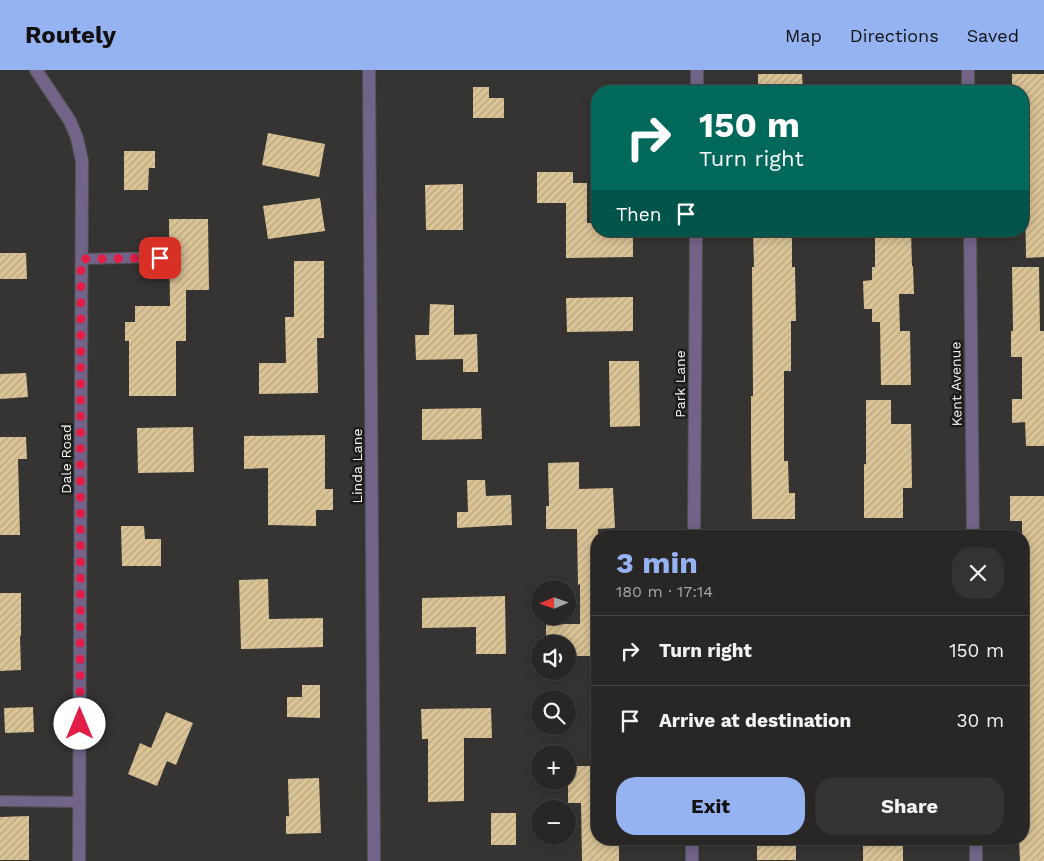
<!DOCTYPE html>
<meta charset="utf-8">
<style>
:root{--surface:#282726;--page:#343332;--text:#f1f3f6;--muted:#a5a5a7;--line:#444443;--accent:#95b2f1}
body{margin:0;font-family:"Work Sans",sans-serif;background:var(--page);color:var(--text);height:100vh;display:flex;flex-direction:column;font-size:19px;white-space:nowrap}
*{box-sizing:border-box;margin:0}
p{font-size:16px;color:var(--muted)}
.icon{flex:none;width:28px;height:28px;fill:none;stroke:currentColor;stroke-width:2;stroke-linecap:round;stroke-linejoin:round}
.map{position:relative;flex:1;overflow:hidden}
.drawer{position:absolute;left:591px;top:460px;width:438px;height:315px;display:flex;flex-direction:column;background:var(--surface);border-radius:20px;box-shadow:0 2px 12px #0003,0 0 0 1px var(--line)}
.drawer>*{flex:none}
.top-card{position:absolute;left:591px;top:15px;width:438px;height:152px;border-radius:20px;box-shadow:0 2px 12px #0003,0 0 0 1px var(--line);background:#00695c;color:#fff;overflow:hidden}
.needle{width:32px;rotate:268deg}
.buttons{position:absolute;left:531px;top:510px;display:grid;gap:10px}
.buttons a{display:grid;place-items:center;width:45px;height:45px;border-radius:50%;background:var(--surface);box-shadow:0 2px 12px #0003,0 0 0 1px var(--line);font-size:25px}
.pin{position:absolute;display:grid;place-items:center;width:42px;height:42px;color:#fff;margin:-21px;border-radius:10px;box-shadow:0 2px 8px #0006}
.me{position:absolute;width:55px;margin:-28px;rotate:0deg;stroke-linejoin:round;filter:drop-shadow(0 0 4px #0008)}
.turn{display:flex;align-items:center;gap:18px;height:105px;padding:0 25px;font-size:22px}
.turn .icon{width:65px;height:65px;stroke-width:2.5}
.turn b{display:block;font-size:35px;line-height:42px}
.then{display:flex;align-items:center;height:48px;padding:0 25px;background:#0003;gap:10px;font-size:19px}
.round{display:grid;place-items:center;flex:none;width:52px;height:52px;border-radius:20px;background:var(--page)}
.head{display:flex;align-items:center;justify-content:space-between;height:85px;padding:0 25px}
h1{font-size:30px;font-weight:700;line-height:38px;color:var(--accent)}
.action{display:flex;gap:10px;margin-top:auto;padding:10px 25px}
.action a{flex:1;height:58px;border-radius:20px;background:var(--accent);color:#111;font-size:20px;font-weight:700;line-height:58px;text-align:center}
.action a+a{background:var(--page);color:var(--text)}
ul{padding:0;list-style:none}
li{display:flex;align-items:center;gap:15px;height:70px;padding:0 25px;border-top:1px solid var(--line)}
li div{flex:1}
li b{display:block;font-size:19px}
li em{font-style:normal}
header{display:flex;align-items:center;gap:30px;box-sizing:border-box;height:70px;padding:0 25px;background:var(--accent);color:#111}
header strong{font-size:24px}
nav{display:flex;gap:28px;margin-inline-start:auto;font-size:18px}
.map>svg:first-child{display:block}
.building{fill:url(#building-hatch)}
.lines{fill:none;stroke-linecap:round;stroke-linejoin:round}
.service-casing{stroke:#535250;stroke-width:12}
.minor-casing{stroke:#535250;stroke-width:14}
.tertiary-casing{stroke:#535250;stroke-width:14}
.service{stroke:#716488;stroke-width:10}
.minor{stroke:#716488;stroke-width:12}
.tertiary{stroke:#716488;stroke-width:12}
.route{stroke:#e11d48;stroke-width:9;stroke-dasharray:0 16.2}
.labels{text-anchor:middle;stroke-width:5;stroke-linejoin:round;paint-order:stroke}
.street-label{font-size:14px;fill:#f2f2f0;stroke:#1c1c1b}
</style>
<header>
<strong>Routely</strong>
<nav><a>Map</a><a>Directions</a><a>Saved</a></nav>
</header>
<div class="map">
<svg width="1044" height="791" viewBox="0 0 1044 791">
<defs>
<pattern id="building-hatch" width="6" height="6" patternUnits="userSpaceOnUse" patternTransform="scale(1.25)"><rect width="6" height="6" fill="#dbc496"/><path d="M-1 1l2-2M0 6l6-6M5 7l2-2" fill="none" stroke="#b6a582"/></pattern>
</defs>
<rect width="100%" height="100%" fill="#353432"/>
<g class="building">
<polygon points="758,4 802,4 803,21 758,21"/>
<polygon points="1012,4 1044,4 1044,187 1026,188 1025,122 1023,122 1022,69 1026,69 1026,28 1022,28 1022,21 1012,21"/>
<polygon points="473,17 489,17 489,28 504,28 504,48 473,48"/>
<polygon points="268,63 325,74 319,107 262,95"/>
<polygon points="124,81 155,81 155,98 149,98 148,120 124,120"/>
<polygon points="537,102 573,102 573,113 587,113 587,153 598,153 598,161 633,161 633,187 566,188 566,133 537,133"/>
<polygon points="463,114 463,160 426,160 425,115"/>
<polygon points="320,128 325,161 268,169 263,136"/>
<polygon points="169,149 208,149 209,220 186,220 186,271 176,271 176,326 129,326 129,271 125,271 125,252 135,252 135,236 170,236"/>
<polygon points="753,161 792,161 792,197 795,197 796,251 791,251 791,301 784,301 784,391 788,391 789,423 795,423 795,449 752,449 751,379 751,326 753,326 752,197 754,197"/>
<polygon points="875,161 911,161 912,196 913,196 914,224 899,224 900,261 910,261 911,315 881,315 880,252 872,252 872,239 864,239 863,211 872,210 872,197 875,197"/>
<polygon points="0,183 26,183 27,209 0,209"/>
<polygon points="294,191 324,191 324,268 317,268 318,323 259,324 259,293 286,293 285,247 294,247"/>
<polygon points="1012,197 1039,197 1040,261 1044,261 1044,376 1026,376 1025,352 1012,353 1012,329 1022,329 1022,287 1011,287 1011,261 1013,261"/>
<polygon points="633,227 633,261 567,262 566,228"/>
<polygon points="430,234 454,235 454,265 477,264 478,302 463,302 463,289 416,290 415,265 429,265"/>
<polygon points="609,291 639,291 640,356 610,357"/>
<polygon points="26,303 28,327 0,329 0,304"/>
<polygon points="866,330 891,330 891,354 911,354 912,418 903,418 903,448 864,448 864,394 866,394"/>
<polygon points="481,338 482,369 422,370 422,339"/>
<polygon points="193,357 194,402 138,403 137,358"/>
<polygon points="325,365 325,419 333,419 333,440 316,440 316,456 268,455 268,398 244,399 244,366"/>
<polygon points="0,367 26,367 27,389 18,389 20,465 0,465"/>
<polygon points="579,392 579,419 613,418 615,458 598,459 598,586 568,586 568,574 546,574 546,554 580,554 580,514 578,515 577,459 546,459 546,436 549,436 548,393"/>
<polygon points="467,410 485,410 486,426 511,425 512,455 457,458 457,442 468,442"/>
<polygon points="1010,426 1044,426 1044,791 1020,791 1019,769 1022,769 1022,451 1010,451"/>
<polygon points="121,456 144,456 145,469 161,469 161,496 122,496"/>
<polygon points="268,509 269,549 323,548 323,577 241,579 239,510"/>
<polygon points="0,523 21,523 21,566 20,566 21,600 0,601"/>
<polygon points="505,526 506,584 476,584 476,557 422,558 422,528"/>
<polygon points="302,615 320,615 320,648 287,647 287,627 302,627"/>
<polygon points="33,637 34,662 5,663 4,638"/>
<polygon points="491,638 492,668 464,668 464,731 428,732 428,669 422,669 421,639"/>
<polygon points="166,642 193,653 176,695 167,691 157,716 128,704 140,673 151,678"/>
<polygon points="568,696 598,696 598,769 619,769 619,791 582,791 581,733 568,733"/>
<polygon points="319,708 321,763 286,764 286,746 289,746 288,709"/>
<rect x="491" y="743" width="25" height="32"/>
<polygon points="29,746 29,790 0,790 0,747"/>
<rect x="757" y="769" width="39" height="21"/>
<rect x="863" y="769" width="40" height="22"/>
</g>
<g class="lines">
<defs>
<g id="service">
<polyline points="81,189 160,187"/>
<polyline points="0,731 80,732"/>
</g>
<g id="minor">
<polyline points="36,0 70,51 77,68 82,91 79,791"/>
<polyline points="369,0 374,791"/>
<polyline points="968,0 968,21"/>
<polyline points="970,161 973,466"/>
<polyline points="976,769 976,791"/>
</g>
<g id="tertiary">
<polyline points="697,21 697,0"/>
<polyline points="694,466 696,161"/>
<polyline points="692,791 692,769"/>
</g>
</defs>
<use href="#service" class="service-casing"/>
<use href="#minor" class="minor-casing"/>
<use href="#tertiary" class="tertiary-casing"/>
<use href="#service" class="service"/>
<use href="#minor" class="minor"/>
<use href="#tertiary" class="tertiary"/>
</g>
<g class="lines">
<polyline class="route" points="80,654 81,189 160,188"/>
</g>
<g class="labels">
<g class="street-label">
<text transform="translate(680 314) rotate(-90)" y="5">Park Lane</text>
<text transform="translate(956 314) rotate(-91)" y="5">Kent Avenue</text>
<text transform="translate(66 389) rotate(-90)" y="5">Dale Road</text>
<text transform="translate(357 396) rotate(-90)" y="5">Linda Lane</text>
</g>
</g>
</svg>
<div class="buttons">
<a><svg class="needle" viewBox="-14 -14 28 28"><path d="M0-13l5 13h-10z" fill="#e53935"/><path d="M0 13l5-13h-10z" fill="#a5a5a7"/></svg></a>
<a><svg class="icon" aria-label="sound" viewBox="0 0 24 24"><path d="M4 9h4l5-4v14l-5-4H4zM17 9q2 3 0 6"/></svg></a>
<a><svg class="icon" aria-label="search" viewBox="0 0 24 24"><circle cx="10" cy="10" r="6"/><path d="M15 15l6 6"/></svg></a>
<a>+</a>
<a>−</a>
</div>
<div class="pin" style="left:160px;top:188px;background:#d93025"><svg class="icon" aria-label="arrive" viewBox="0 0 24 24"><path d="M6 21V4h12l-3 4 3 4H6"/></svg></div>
<svg class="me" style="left:80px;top:654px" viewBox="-20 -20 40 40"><circle r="19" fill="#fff"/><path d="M0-13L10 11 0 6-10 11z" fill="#e11d48"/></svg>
<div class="top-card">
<div class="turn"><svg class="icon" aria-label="right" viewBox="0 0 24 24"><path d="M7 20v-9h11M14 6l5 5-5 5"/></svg><div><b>150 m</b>Turn right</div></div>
<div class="then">Then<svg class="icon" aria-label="arrive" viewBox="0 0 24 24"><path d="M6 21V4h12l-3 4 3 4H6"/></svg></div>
</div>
<section class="drawer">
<div class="head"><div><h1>3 min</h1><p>180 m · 17:14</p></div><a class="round"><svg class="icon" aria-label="close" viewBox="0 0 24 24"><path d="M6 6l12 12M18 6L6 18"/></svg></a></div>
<ul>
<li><svg class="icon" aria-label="right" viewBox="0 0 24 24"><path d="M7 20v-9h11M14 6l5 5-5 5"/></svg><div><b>Turn right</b></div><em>150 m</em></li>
<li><svg class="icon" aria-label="arrive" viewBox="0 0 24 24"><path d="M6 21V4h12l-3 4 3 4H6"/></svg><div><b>Arrive at destination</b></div><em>30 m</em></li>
</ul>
<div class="action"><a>Exit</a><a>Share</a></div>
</section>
</div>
